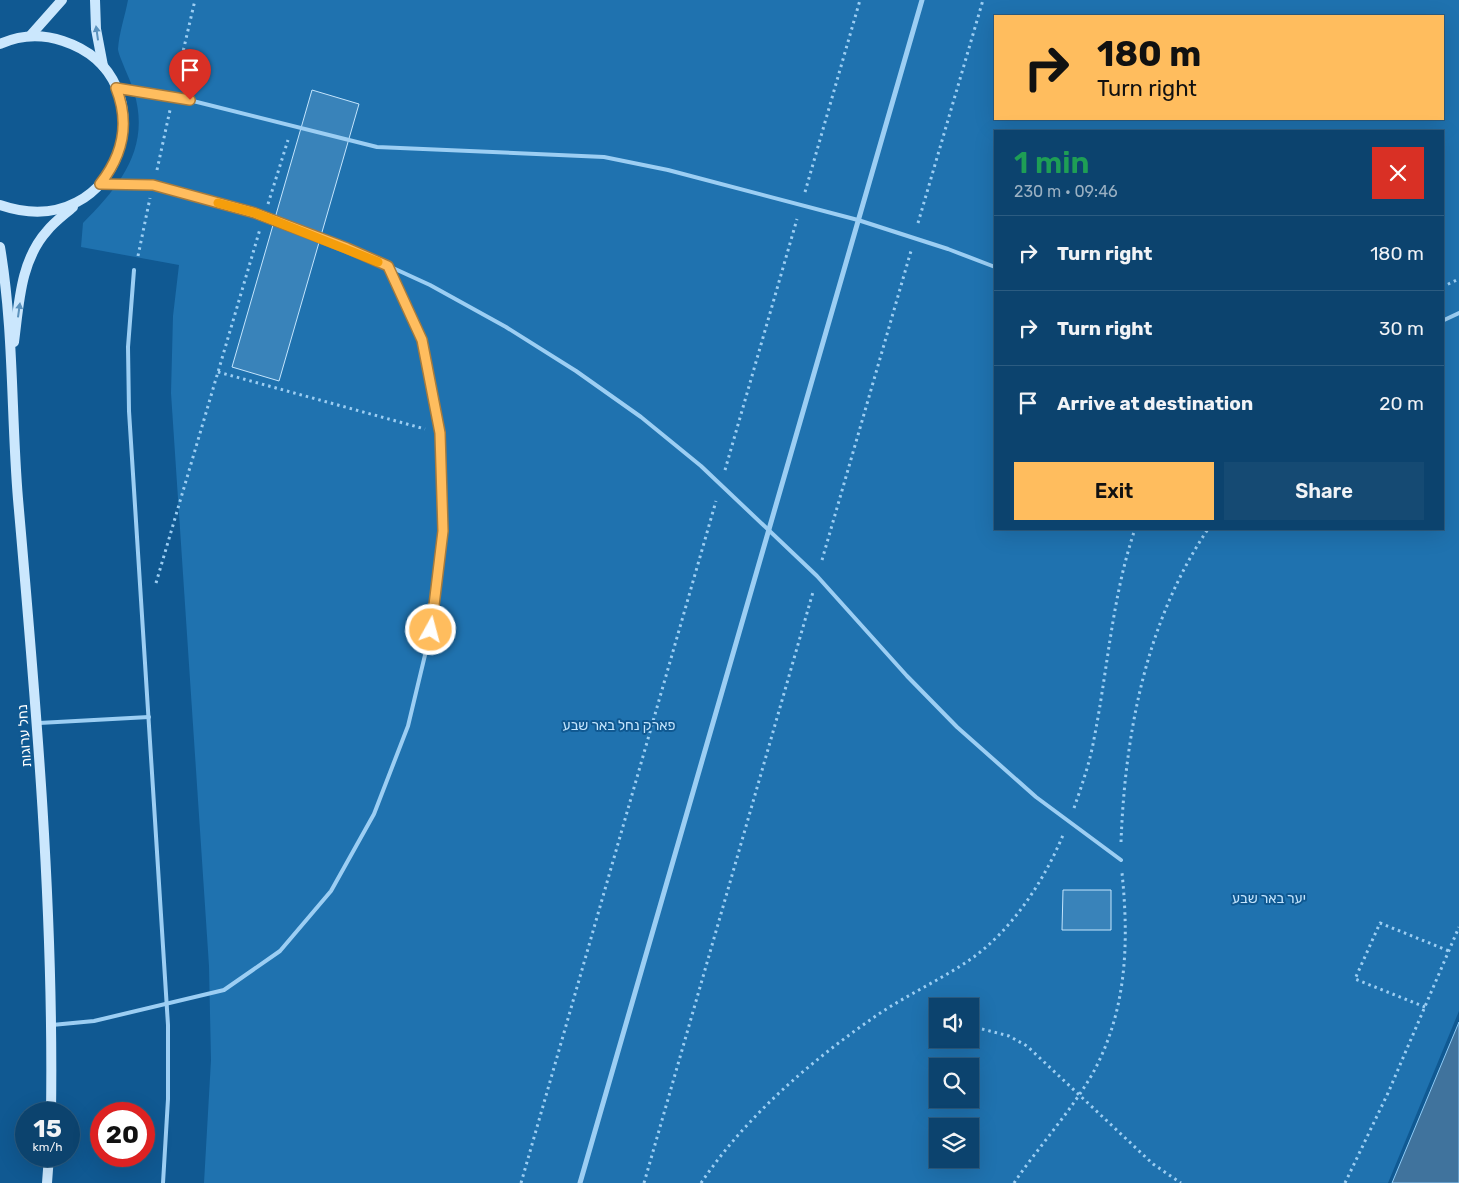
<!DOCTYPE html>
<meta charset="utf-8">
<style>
:root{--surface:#0c436e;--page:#154a73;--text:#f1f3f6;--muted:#9ab0c2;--line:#2c5c81;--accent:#ffbd5e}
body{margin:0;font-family:Rubik,"Noto Sans Hebrew",sans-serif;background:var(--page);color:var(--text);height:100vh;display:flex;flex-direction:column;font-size:19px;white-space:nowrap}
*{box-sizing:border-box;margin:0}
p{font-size:16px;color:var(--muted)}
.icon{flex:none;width:28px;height:28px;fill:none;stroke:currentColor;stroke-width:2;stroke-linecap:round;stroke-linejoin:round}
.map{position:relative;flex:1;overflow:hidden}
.side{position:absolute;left:994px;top:130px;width:450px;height:400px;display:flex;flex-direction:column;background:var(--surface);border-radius:0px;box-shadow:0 5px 20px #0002,0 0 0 1px var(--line)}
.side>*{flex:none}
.banner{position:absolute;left:994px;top:15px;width:450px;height:105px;border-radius:0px;box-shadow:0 5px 20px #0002,0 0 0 1px var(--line);background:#ffbd5e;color:#111;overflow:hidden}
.tools{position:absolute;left:929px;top:998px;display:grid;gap:10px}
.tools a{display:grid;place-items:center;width:50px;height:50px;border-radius:0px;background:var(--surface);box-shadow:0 5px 20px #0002,0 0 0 1px var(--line);font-size:25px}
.speed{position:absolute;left:15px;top:1102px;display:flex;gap:10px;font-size:25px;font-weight:700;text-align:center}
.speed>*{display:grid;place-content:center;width:65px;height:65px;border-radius:50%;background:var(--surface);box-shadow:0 5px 20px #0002,0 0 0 1px var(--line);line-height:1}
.speed small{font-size:12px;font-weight:400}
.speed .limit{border:8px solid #d22;background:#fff;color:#111}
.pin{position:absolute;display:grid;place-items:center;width:42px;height:42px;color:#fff;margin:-51px -21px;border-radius:50% 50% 50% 0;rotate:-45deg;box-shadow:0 0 5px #0007}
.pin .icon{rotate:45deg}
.me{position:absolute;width:55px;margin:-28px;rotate:7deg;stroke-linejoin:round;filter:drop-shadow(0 0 4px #0008)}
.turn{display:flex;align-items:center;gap:18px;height:105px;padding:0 20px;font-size:22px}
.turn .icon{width:65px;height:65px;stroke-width:2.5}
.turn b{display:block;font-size:35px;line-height:42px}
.round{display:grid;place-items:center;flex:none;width:52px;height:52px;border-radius:0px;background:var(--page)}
.overview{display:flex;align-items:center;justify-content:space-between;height:85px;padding:0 20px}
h1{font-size:30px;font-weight:600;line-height:38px;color:#1e9e55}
.primary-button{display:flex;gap:10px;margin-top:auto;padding:10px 20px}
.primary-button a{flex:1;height:58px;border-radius:0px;background:var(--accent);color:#111;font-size:20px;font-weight:600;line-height:58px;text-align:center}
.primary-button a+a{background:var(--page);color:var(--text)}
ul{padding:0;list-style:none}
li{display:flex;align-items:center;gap:15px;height:75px;padding:0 20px;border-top:1px solid var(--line)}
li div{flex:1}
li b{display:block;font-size:19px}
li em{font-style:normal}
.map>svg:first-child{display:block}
.green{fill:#1f72af;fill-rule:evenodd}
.water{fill:#40739d;stroke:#8dcbf7}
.building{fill:#3983ba;stroke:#c4e5fd}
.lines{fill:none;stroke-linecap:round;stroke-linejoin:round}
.path{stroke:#9ccef3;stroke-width:3;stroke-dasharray:2.5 4;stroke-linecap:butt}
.lane{stroke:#9ccef3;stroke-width:4}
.street{stroke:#9ccef3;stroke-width:5}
.secondary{stroke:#cbe7fd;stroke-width:10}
.oneway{fill:#5b92bd}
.route-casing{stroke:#a67b3d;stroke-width:12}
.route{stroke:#ffbd5e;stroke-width:9}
.slow{stroke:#f59e0b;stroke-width:9}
.labels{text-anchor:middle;stroke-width:4;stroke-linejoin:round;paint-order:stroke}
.park-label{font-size:14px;fill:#c4e5fd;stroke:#105992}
.street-label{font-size:14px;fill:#fff;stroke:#105992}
</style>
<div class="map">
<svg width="1459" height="1183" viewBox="0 0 1459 1183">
<rect width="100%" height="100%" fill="#105992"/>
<path class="green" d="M128,0H1459V1011L1388,1183H204L211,1060L209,966L171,393L173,316L179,265L81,247L83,223C120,186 151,148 134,92C132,83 118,55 118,49C119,33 125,16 128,0ZM995,16H1442V119H995ZM995,131H1442V529H995ZM938,1006H970V1039H938ZM938,1066H970V1099H938ZM938,1126H970V1159H938Z"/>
<polygon class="water" points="1459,1022 1459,1183 1392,1183"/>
<g class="building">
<polygon points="312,90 359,104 279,381 232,367"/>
<polygon points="1063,890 1111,890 1111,930 1062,930"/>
</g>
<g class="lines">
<g class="path">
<polyline points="176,82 195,0"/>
<polyline points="157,170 170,110"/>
<polyline points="805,192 860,0"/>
<polyline points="268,204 288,140"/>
<polyline points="918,223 983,0"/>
<polyline points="138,256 150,198"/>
<polyline points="1442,287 1459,279"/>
<polyline points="218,372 425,429"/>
<polyline points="725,470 797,219"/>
<polyline points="822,560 911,251"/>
<polyline points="156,583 260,229"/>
<path d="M1074,808C1082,785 1090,762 1094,739C1108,668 1112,597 1135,529"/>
<path d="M1121,842C1125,734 1146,621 1208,529"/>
<polyline points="1425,1007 1355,979 1380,923 1449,951"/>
<polyline points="982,1029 1009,1036 1027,1046 1153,1164 1181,1183"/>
<polyline points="521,1183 716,501"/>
<polyline points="644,1183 813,592"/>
<path d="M701,1183C745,1118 806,1065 870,1020C902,997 939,981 971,959C1012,930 1044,881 1063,835"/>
<path d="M1014,1183C1039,1146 1073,1109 1094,1071C1127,1009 1129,942 1122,873"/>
<polyline points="1345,1183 1388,1093 1459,927"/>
</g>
<g class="lane">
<polyline points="119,88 173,96 377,147 604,157 668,170 858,220 948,249 995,267"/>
<polyline points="103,184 153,185 255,213 347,247 430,285 506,327 576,371 641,417 701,466 817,576 907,676 957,727 1036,797 1121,860"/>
<polyline points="134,270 128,347 129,411 168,1025 168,1099 163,1183"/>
<polyline points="1442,321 1459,313"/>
<polyline points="39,723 149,717"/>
<polyline points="52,1025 94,1021 224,990 280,951 331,891 374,814 408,726 431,630 443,531 440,433 422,341 388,266"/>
</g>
<polyline class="street" points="580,1183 922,0"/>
<g class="secondary">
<polyline points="95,0 96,29 103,66"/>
<polyline points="30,36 62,0"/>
<path d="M0,44C20,35 42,34 63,41C173,77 122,247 0,205"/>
<path d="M0,247C14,330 11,415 18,499C36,704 54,909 51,1114"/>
<path d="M14,342C19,305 20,261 47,231C54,222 64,215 73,207"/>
<polyline points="47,1183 49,1156"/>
</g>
</g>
<defs><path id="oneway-solid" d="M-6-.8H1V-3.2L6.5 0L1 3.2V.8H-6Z" transform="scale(1.25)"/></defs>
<g class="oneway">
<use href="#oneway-solid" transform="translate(97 33) rotate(-98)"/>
<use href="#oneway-solid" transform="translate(19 310) rotate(-82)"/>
</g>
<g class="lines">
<defs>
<path id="route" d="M190,100L116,88C130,123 123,155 100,184L153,185L255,213L347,248L388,266L422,340L440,433L443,531L431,630"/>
</defs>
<use href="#route" class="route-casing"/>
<use href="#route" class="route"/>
<polyline class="slow" points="218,203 255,213 378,262"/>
</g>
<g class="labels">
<g class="park-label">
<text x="619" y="730">פארק נחל באר שבע</text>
<text x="1269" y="903">יער באר שבע</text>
</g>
<g class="street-label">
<text transform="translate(24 736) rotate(-94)" y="5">נחל ערוגות</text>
</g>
</g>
</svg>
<div class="tools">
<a><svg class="icon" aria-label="sound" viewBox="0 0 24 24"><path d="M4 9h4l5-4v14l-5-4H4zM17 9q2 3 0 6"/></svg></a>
<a><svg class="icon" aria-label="search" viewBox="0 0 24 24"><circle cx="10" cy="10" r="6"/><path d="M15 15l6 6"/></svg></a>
<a><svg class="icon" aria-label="layers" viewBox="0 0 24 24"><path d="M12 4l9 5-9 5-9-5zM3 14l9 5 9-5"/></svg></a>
</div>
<div class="speed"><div>15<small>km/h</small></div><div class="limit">20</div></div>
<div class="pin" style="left:190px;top:100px;background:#d93025"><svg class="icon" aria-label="arrive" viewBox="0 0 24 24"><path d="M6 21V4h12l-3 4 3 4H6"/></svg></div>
<svg class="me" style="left:431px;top:630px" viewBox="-20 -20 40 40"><circle r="17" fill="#ffbd5e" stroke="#fff" stroke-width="3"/><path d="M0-11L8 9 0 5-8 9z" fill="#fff"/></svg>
<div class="banner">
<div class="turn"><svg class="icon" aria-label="right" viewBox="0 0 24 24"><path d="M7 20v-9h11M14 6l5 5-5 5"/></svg><div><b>180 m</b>Turn right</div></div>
</div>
<section class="side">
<div class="overview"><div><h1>1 min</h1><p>230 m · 09:46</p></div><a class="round" style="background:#d93025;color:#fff"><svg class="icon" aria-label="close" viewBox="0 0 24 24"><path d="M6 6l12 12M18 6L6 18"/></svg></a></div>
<ul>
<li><svg class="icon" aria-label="right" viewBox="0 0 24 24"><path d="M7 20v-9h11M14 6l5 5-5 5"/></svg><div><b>Turn right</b></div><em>180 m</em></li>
<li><svg class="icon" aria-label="right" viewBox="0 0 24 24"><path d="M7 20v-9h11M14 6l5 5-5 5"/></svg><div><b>Turn right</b></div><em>30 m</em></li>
<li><svg class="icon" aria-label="arrive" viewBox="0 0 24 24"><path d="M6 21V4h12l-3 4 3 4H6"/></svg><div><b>Arrive at destination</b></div><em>20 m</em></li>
</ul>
<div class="primary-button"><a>Exit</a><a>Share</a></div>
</section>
</div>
